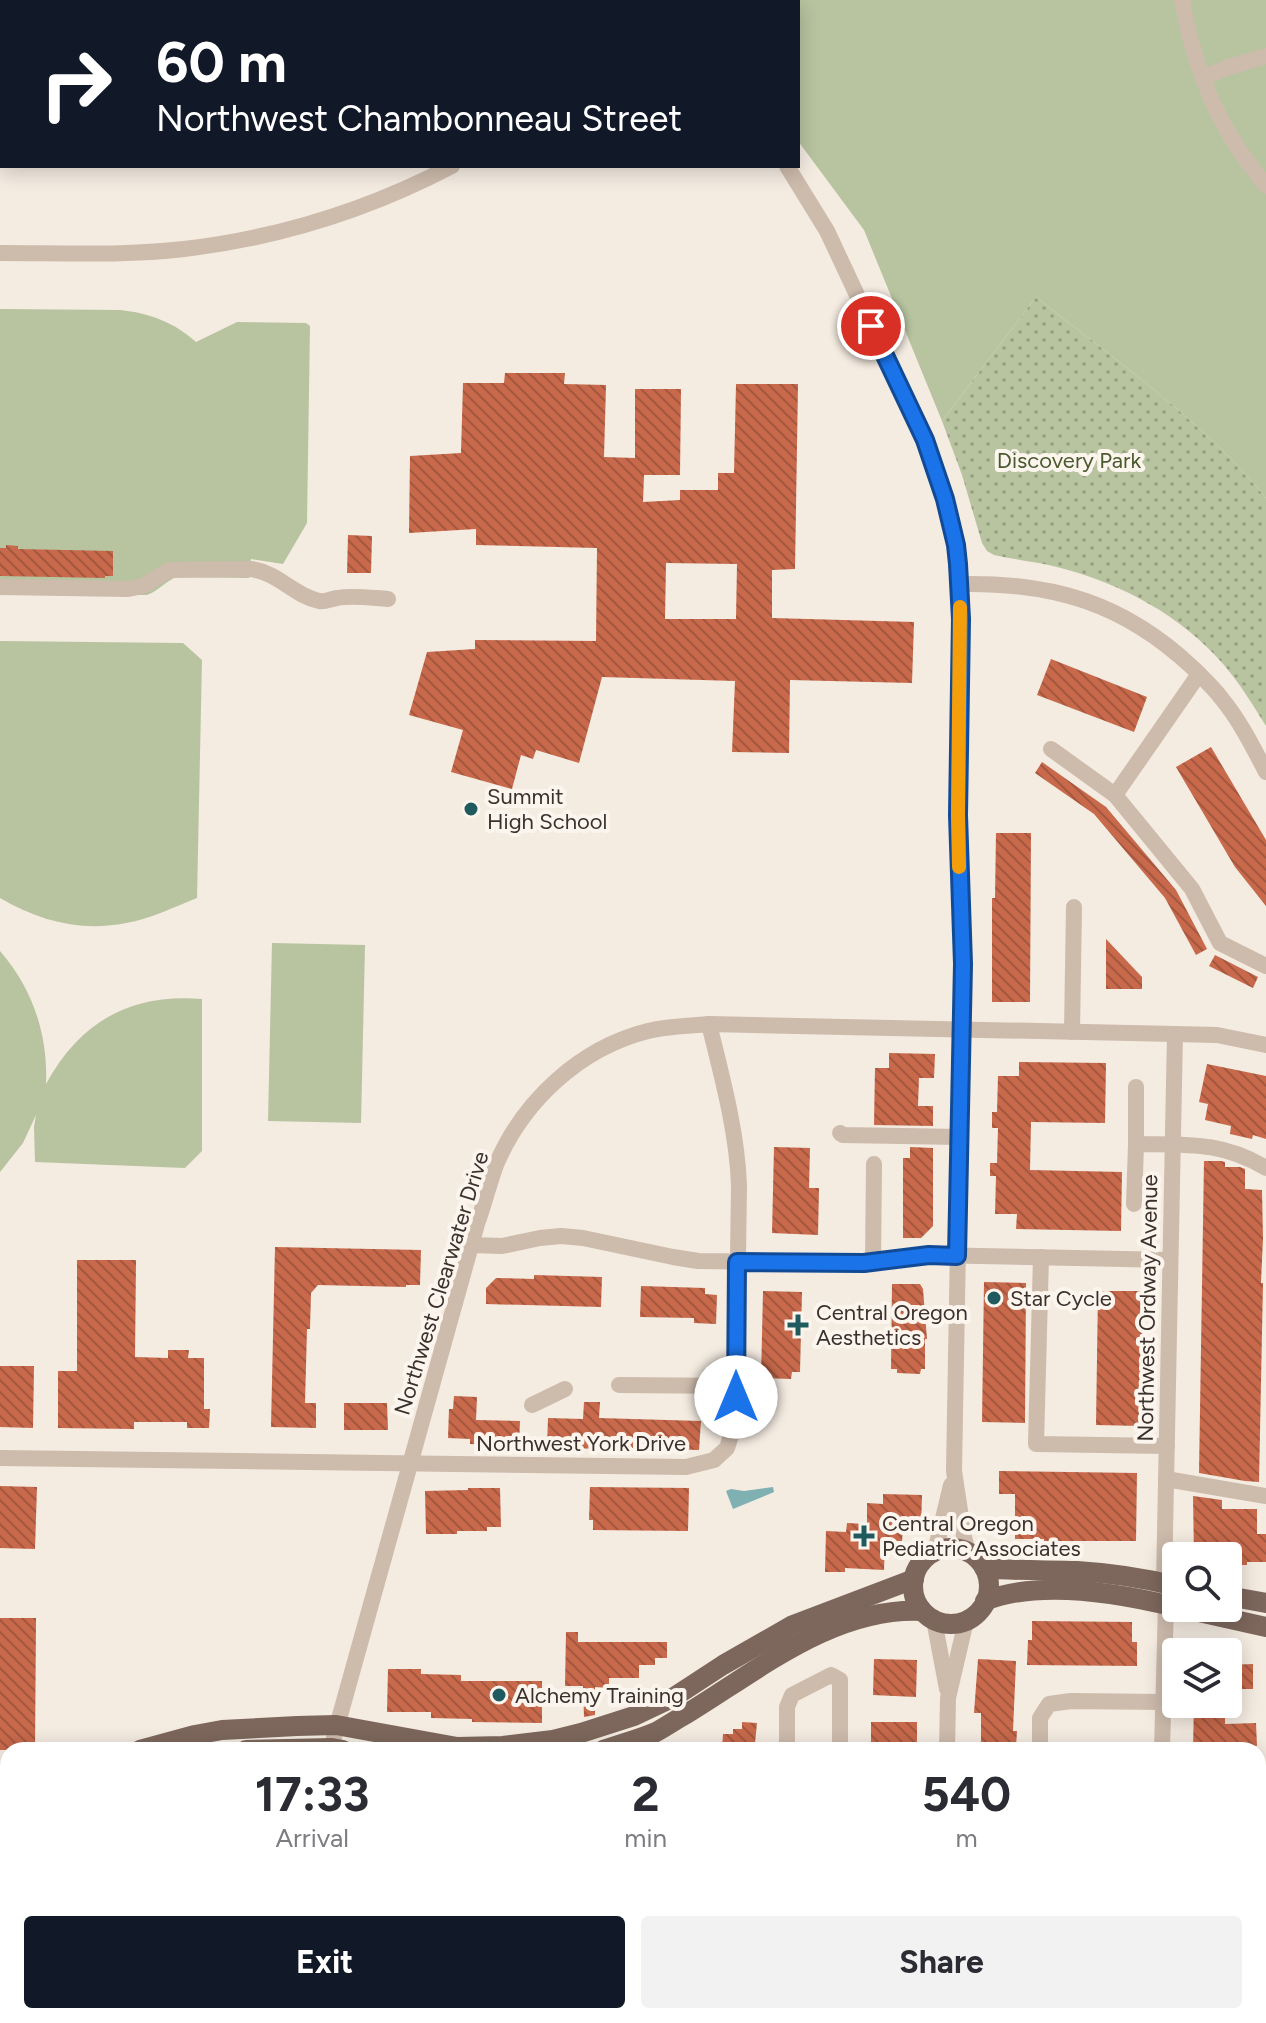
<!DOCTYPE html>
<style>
:root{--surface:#fff;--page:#f2f2f3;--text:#2b2b33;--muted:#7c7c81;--accent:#111827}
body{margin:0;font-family:Figtree,sans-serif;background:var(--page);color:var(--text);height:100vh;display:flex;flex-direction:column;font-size:30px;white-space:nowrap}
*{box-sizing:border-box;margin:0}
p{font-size:26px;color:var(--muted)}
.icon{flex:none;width:44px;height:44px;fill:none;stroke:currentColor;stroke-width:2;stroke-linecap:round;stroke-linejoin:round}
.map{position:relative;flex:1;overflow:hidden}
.details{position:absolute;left:0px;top:1742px;width:1266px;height:282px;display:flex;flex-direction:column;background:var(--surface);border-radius:24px 24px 0 0;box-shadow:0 4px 20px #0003}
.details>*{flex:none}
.hud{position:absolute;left:0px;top:0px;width:800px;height:168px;box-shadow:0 4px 20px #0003;background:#111827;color:#fff;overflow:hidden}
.buttons{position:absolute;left:1162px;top:1542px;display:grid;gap:16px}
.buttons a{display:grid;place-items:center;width:80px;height:80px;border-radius:8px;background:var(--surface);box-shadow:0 4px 20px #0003;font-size:40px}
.pin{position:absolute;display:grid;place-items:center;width:68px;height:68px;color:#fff;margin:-34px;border:4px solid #fff;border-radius:50%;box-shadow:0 2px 8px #0007}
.me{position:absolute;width:88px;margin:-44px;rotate:0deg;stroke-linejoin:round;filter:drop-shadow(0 0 6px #0008)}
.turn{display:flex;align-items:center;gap:28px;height:168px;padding:0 24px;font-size:36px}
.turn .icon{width:104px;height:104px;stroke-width:2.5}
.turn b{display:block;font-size:56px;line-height:68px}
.eta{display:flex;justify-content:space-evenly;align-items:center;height:136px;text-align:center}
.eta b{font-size:48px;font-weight:700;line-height:56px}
.primary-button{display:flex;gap:16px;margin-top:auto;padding:16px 24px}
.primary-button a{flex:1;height:92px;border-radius:8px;background:var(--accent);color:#fff;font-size:32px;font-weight:700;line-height:92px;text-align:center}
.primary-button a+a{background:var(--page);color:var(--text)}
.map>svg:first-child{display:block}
.green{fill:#b8c4a0}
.park{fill:url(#park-dots)}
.water{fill:#7fb0b2}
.building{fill:url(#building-back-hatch);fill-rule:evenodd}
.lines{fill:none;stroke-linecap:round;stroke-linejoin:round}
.minor{stroke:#cdbbac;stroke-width:16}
.major{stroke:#7d675c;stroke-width:20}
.route-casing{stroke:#114b97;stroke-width:20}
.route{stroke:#1a73e8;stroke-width:14}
.slow{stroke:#f59e0b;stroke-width:14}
.poi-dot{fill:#1f5a5e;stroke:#fbf5ee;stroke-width:3}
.labels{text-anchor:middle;stroke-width:8;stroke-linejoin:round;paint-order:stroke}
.park-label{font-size:22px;fill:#4a5a2e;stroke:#fbf5ee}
.poi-label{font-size:22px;fill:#3b302b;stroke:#fbf5ee;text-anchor:start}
.street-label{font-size:22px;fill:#3b302b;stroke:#fbf5ee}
</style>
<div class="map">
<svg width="1266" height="2023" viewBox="0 0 1266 2023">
<defs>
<pattern id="park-dots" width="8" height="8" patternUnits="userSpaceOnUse" patternTransform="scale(2)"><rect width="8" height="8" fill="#b8c4a0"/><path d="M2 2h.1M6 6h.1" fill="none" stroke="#97a083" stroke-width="1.8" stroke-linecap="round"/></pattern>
<pattern id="building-back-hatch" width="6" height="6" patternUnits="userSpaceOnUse" patternTransform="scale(2)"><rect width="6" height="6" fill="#c8694b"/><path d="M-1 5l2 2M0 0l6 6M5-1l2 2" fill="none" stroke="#a4573f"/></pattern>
</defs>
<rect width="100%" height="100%" fill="#f4ebe1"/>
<g class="green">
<path d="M692,0H1266V498C1203,421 1113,358 1036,297L942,421L864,230L798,141V2H694Z"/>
<path d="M0,309L120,310C149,313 174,322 196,342L237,322L306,323L310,326L307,523L283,564L251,559L249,578L177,577C165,581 159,591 147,595L0,594Z"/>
<path d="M0,641L183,643L202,660L197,898C174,907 150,919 126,923C81,932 39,921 0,898Z"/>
<polygon points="272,943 365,945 361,1123 268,1121"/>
<path d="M0,951C33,989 48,1035 46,1084C80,1022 130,993 202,999V1151L185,1168L35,1162L34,1127L36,1115L23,1143L0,1172Z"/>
</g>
<path class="park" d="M1036,297C1113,358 1203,421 1266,498V726C1253,705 1240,684 1224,665C1182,616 1122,584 1061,568C1039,562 1016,560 994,555L987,551L982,543L962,475L942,421Z"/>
<polygon class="water" points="773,1487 774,1492 733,1509 726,1491 731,1489 744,1491"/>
<g class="building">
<path d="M505,373H565L564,384L606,385L604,457L635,458V389H681L680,475H644L643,502L680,500V490H718V473H734L736,384H798L795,569L772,570V618L914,622L912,683L790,680L789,753L732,752L735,681L602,677L579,763L536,750L533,759L521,755L512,789L451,772L463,730L409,715L427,652L475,649V640L596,641L597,548L476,545V529L409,533L410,456L461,453L463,383H504ZM666,563L737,564L736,619H665Z"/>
<polygon points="348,535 372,536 371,573 347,573"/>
<polygon points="6,545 18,546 18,549 113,551 113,576 105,576 105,578 0,576 0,548 6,548"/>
<polygon points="1051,659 1147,697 1134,732 1037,695"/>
<polygon points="1211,747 1266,840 1266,906 1235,867 1176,767"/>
<polygon points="1042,762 1106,807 1176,890 1207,949 1196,955 1165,898 1094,814 1035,773"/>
<polygon points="996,833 1031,833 1030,1002 992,1002 992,898 995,898"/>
<polygon points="1106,939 1142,977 1142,989 1106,989"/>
<polygon points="1215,955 1258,977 1253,988 1209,966"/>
<polygon points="889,1053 935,1054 934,1078 919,1078 918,1106 933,1106 933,1126 874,1125 875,1068 889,1068"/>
<polygon points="1019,1062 1106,1063 1105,1123 1031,1122 1030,1170 1122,1172 1121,1231 1016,1229 1017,1214 995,1214 996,1176 990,1176 990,1163 997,1163 998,1128 992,1128 992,1112 997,1112 998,1076 1019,1076"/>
<polygon points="1207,1064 1266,1076 1266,1139 1253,1135 1252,1139 1230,1134 1231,1126 1205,1120 1208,1104 1199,1102"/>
<polygon points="774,1147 810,1148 809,1188 819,1188 818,1235 772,1233"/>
<polygon points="910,1147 933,1148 933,1226 921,1238 903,1238 903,1158 910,1158"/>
<polygon points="1204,1161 1221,1161 1225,1162 1225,1167 1240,1167 1245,1169 1245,1189 1262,1190 1263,1238 1261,1283 1263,1283 1259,1482 1245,1481 1199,1473"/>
<polygon points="275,1247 421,1250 420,1285 406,1285 406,1287 318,1285 311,1293 310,1329 307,1329 305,1403 316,1403 316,1428 271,1427"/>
<polygon points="77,1260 136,1260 135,1357 168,1358 168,1350 189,1350 188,1358 204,1358 204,1409 210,1409 209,1428 187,1428 187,1422 134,1422 134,1429 58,1428 58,1371 77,1371"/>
<polygon points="534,1275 602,1277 601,1307 486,1304 486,1288 496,1278 534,1279"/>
<polygon points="984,1282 1026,1283 1025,1423 982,1422"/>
<polygon points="892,1284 920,1284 923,1289 927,1339 925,1339 925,1369 921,1369 920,1374 897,1373 897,1369 891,1369"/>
<polygon points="641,1286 705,1288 705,1294 717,1295 716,1324 694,1323 694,1318 640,1317"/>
<polygon points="763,1291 802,1292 800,1372 792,1372 791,1379 761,1378"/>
<polygon points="1098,1291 1143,1291 1141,1426 1096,1425"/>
<polygon points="0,1366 34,1366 33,1428 0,1427"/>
<polygon points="454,1396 477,1397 476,1420 520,1421 519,1446 470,1444 470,1439 448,1438 449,1409 453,1409"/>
<polygon points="584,1402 600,1402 599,1418 701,1421 699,1450 598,1447 598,1449 547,1447 548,1418 583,1419"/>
<polygon points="344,1403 387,1403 388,1430 344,1430"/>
<polygon points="999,1471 1137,1473 1136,1541 1044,1541 1044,1539 1015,1539 1015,1494 999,1494"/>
<polygon points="0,1486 37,1487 35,1549 0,1548"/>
<polygon points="590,1487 689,1488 688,1531 593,1530 593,1520 589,1520"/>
<polygon points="468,1488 500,1488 501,1527 487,1527 487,1531 457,1531 457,1534 426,1534 425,1491 468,1490"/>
<polygon points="883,1494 922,1495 921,1529 903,1528 902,1541 885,1541 884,1570 845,1568 845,1572 825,1572 826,1531 846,1532 847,1523 867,1524 867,1503 883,1504"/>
<polygon points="1193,1496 1222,1500 1222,1509 1257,1509 1257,1534 1266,1534 1266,1562 1247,1562 1247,1565 1229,1565 1229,1556 1194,1556"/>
<polygon points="0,1618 36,1618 35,1750 0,1750"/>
<polygon points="1032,1621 1132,1622 1132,1642 1137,1642 1137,1666 1027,1665 1028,1640 1032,1640"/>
<polygon points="566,1632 578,1632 578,1642 667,1642 667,1658 655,1658 655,1665 639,1665 639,1678 609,1678 609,1688 595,1687 595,1715 584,1717 583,1686 565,1686"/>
<polygon points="874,1659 917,1660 916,1697 873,1695"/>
<polygon points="978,1659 1016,1661 1013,1731 1017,1731 1016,1747 1009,1747 1009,1750 981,1750 981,1713 974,1713"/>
<polygon points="1253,1664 1253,1689 1228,1689 1228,1665"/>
<polygon points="388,1669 421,1669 421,1674 461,1675 461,1681 542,1681 542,1723 472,1722 472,1719 431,1718 431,1712 387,1712"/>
<polygon points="1194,1704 1213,1704 1213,1715 1225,1715 1225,1724 1256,1723 1257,1746 1193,1747"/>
<polygon points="742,1722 757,1723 755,1743 747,1742 747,1749 722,1750 723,1734 733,1734 733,1729 742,1729"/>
<rect x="871" y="1722" width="46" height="28"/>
</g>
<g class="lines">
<g class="minor">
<polyline points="654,0 656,2"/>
<path d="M1182,0C1191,52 1209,106 1240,151C1248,163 1257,174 1266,186"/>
<polyline points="673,2 675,0"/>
<polyline points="1203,78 1226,68 1266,56"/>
<polyline points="787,166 827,231 925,440 945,499 956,545 961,619 958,815 963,964 954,1471 964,1537 968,1553"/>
<path d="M0,253C61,253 123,256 184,249C278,238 368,210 452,166"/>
<path d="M959,584C1053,582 1124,603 1193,668C1203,678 1214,688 1222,699C1240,721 1253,747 1266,772"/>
<path d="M0,587L128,589L143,586L169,570L251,569C279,573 293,595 319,601C326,602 330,599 337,598C353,595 372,598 388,599"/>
<polyline points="1051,749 1115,795 1192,889 1220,943 1266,966"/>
<polyline points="1115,795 1199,674"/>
<polyline points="1072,1032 1074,907"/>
<polyline points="840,1133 843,1135 959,1137"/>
<polyline points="1136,1144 1136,1087"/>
<path d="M1134,1204L1136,1144C1186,1145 1221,1141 1266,1168"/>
<polyline points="471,1245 502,1246 540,1238 561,1236 583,1238 673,1257 698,1261 864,1263 929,1255 1170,1260"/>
<polyline points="1041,1257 1036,1444 1167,1446"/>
<polyline points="873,1262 874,1164"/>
<polyline points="619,1385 736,1386"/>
<polyline points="532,1405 565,1389"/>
<path d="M0,1458L686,1467L714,1460L727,1448L734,1426L736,1397L739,1185C737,1131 722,1077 709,1024"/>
<polyline points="1166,1479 1266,1496"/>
<polyline points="935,1552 951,1485"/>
<polyline points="1164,1583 1175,1034"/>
<polyline points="934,1620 947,1689"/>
<path d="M334,1737L477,1224C484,1205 489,1184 496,1165C523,1101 580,1048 648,1031C667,1026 689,1026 709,1024L1175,1034L1217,1035L1266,1045"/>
<polyline points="787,1750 787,1707 792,1695 831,1675 840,1680 840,1750"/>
<polyline points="947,1750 948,1698 966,1621"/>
<polyline points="1040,1750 1040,1718 1049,1704 1071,1701 1163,1702"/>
<polyline points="1162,1750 1166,1604"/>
<polyline points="1258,1838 1266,1838"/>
<polyline points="0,1922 8,1921"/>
<polyline points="80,2023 80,2016"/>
<polyline points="189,2023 189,2016"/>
<polyline points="300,2023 300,2016"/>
<polyline points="405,2023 405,2016"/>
<polyline points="511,2023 511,2016"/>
<polyline points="618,2023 618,2016"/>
<polyline points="727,2023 728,2016"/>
<polyline points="833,2023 833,2016"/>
<polyline points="943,2023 943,2016"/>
<polyline points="1053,2023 1053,2016"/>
<polyline points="1159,2023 1159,2016"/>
<polyline points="1266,2023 1266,2017"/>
</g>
<g class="major">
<circle cx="951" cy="1586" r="38"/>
<path d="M984,1568C1015,1571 1046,1570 1077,1571C1110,1573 1144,1578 1176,1586"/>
<polyline points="1228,1596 1266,1603"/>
<path d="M985,1601C1040,1579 1119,1593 1176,1607"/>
<polyline points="1181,1608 1266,1627"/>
<polyline points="140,1750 195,1735 222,1730 297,1726 336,1725 457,1747 503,1746 553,1740 581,1733 634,1716 674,1697 723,1665 793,1625 914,1579"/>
<polyline points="246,1750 332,1748 343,1750"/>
<path d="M603,1750C621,1744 640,1739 656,1732C667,1726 677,1719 688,1713C760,1669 834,1607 922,1611"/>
<polyline points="0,1809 8,1805"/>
<polyline points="0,1833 8,1830"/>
</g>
</g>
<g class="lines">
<defs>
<polyline id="route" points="736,1397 737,1262 864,1263 929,1255 957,1256 963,964 958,815 961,619 958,564 956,545 945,499 925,440 871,326"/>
</defs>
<use href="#route" class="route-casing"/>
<use href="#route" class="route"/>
<polyline class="slow" points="959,867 958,815 960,607"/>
</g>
<g class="poi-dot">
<circle cx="471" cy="809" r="8"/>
<circle cx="994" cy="1298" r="8"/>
<path d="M794 1313h8v8h8v8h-8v8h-8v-8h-8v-8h8z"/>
<path d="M860 1524h8v8h8v8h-8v8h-8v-8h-8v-8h8z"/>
<circle cx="499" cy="1695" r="8"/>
</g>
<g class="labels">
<g class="park-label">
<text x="1069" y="468">Discovery Park</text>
</g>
<g class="poi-label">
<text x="487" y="804">Summit<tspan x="487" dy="25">High School</tspan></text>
<text x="1010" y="1306">Star Cycle</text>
<text x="816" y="1320">Central Oregon<tspan x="816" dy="25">Aesthetics</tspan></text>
<text x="882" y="1531">Central Oregon<tspan x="882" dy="25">Pediatric Associates</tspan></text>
<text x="515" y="1703">Alchemy Training</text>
</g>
<g class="street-label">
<text transform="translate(441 1283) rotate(-73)" y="8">Northwest Clearwater Drive</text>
<text transform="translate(1147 1308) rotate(-89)" y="8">Northwest Ordway Avenue</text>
<text x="581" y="1451">Northwest York Drive</text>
</g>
</g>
</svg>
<div class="buttons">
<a><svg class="icon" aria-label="search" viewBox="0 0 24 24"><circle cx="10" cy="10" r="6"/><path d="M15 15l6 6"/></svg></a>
<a><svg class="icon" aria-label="layers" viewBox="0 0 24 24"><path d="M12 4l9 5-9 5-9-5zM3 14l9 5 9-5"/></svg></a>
</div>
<div class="pin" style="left:871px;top:326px;background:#d93025"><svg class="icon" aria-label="arrive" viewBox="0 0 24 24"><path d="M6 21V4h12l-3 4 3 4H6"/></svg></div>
<svg class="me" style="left:736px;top:1397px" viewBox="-20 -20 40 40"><circle r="19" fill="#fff"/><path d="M0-13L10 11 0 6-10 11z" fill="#1a73e8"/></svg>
<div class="hud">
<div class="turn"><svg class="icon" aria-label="right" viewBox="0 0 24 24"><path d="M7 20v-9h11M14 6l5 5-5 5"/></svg><div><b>60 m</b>Northwest Chambonneau Street</div></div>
</div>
<section class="details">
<div class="eta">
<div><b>17:33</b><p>Arrival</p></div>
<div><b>2</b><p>min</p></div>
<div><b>540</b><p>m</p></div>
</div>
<div class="primary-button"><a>Exit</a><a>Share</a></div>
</section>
</div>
